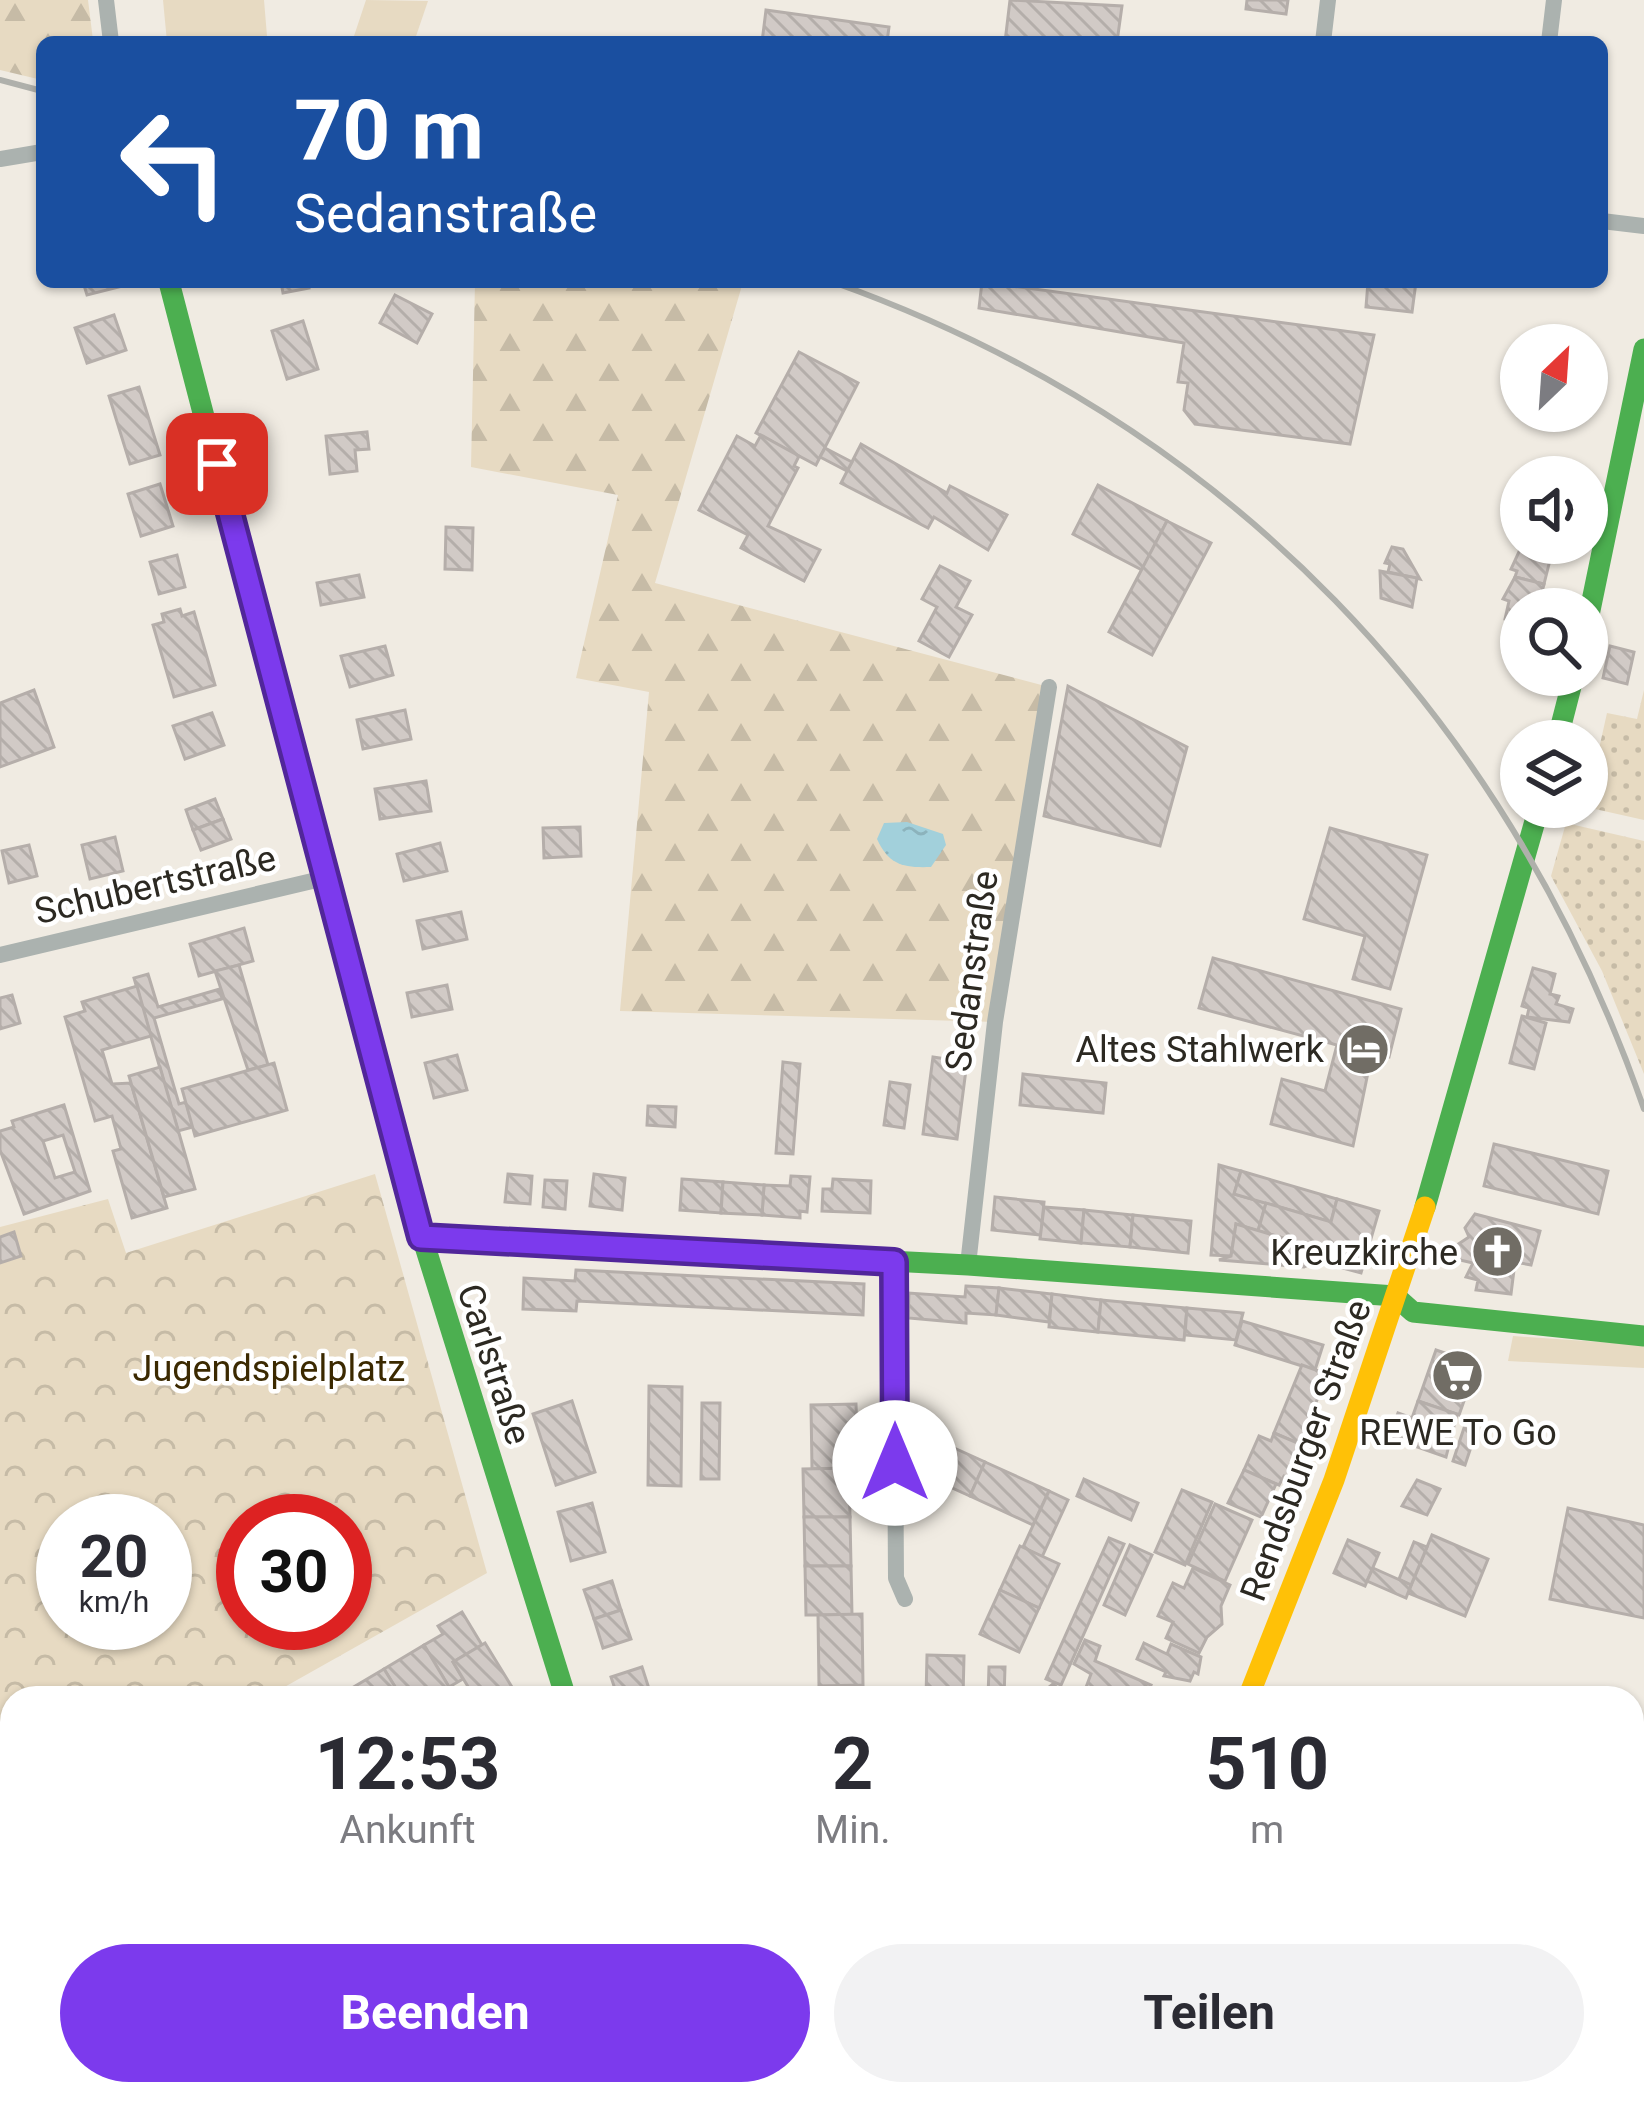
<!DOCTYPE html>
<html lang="de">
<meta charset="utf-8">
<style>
:root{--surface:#fff;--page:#f2f2f3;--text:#2b2b33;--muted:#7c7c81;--accent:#7c3aed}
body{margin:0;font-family:Roboto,sans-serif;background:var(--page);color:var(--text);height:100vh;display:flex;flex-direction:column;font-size:45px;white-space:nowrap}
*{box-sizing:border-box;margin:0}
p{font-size:39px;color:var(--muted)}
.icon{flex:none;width:66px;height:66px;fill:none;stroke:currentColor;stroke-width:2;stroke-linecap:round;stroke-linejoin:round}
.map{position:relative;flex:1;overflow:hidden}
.side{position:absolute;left:0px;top:1686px;width:1644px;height:420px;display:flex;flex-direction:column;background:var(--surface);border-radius:36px 36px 0 0;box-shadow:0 3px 9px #0004}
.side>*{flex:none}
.hud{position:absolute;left:36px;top:36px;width:1572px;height:252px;border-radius:18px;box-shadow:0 3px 9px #0004;background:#1a4fa0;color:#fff;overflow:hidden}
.needle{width:78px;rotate:25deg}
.controls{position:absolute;left:1500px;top:324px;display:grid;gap:24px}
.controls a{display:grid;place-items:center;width:108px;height:108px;border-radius:50%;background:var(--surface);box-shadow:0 3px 9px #0004;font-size:60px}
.speed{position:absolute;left:36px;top:1494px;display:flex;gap:24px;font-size:60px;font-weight:700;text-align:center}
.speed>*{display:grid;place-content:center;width:156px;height:156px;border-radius:50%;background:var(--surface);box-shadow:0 3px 9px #0004;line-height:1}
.speed small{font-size:30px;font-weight:400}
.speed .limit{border:18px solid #d22;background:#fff;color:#111}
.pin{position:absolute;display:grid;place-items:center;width:102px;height:102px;color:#fff;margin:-51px;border-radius:24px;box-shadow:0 6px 18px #0006}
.me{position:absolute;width:132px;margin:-66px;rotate:0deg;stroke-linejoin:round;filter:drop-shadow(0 0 9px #0008)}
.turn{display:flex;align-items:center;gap:42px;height:252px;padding:0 60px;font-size:54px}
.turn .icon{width:156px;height:156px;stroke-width:2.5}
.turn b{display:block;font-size:84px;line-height:102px}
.eta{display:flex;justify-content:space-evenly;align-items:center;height:204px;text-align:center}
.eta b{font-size:72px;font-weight:700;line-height:84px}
.primary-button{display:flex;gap:24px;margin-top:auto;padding:24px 60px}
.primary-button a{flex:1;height:138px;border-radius:72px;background:var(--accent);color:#fff;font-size:48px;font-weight:700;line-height:138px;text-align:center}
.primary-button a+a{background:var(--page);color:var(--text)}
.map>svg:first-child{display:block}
.grass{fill:#e7dac2}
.forest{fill:url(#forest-firs)}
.park{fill:url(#park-crowns);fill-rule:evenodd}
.garden{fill:url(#garden-dots)}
.water{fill:url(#water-ripples)}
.building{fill:url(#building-back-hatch);stroke:#b5aeaa;stroke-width:3;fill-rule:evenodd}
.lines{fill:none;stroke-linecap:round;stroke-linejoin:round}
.street{stroke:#abb2af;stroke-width:16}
.fast{stroke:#4caf50;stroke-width:21}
.slow{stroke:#ffc107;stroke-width:21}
.rail{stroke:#afb0ab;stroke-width:6}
.route-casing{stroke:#51269a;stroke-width:30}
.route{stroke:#7c3aed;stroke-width:21}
.labels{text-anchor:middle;stroke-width:9;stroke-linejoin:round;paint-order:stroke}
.street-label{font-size:36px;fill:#2c2922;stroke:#fff}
.poi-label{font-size:36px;fill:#2c2922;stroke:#fff;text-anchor:end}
.park-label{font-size:36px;fill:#3b2900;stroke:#fff}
</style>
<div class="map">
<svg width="1644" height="2106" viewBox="0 0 1644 2106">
<defs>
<pattern id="forest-firs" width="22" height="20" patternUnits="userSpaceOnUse" patternTransform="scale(3)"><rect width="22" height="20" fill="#e7dac2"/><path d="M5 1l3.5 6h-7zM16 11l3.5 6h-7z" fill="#c6bba6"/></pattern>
<pattern id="park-crowns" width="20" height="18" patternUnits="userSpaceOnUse" patternTransform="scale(3)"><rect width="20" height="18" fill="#e7dac2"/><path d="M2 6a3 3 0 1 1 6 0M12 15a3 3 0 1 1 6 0" fill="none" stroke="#c6bba6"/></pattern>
<pattern id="garden-dots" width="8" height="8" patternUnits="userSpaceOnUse" patternTransform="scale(3)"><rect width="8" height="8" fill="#e7dac2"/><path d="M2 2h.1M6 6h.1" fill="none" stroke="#c6bba6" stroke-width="1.8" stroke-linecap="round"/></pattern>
<pattern id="water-ripples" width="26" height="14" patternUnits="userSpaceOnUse" patternTransform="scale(3)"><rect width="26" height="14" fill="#a2d0db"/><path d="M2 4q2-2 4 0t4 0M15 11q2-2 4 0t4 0" fill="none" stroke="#8cb3bc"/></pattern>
<pattern id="building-back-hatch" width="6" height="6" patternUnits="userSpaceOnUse" patternTransform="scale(3)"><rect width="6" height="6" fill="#d1cac6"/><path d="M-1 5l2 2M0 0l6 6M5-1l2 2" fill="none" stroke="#b4aeaa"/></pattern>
</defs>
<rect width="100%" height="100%" fill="#f0ebe2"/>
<g class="grass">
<polygon points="163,0 264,0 267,36 167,42"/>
<polygon points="366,0 428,1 414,42 352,42"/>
<polygon points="1513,1336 1644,1345 1644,1368 1508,1361"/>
</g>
<g class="forest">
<polygon points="0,0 88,0 93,40 42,42 42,80 0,70"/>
<polygon points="475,282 743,282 655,583 1049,687 995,1022 620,1011 649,692 576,678 618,495 471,467"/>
</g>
<path class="park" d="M375,1174L487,1573L265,1698H12V1861L0,1869V1227L108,1199L126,1253ZM63,1521H165V1623H63ZM243,1521H345V1623H243Z"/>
<g class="garden">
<polygon points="1644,690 1644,820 1586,807 1607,713 1637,719"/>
<polygon points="1566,823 1644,841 1644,1074 1602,971 1551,876"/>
</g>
<path class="water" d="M907,822L943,834L946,845L931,867C903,868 889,865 877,839L884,823Z"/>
<g class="building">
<polygon points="1010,0 1122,6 1117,42 1005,42"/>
<polygon points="1247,0 1288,0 1286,14 1246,9"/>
<polygon points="766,10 889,27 887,42 762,42"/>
<polygon points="83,282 118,282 119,287 87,295"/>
<polygon points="281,282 308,282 309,288 283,293"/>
<polygon points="982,282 1374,335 1350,444 1195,424 1184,410 1188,383 1178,382 1184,343 979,308"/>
<polygon points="1368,282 1416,282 1412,312 1366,307"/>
<polygon points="395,295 432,314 417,343 380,323"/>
<polygon points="114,315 126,350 87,363 75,328"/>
<polygon points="303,321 318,369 287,379 272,331"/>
<polygon points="799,352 858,383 816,465 756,433"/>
<polygon points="139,387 160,455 130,464 109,396"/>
<polygon points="367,432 369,449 355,450 357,471 330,474 326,436"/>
<polygon points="761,435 799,456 794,466 798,468 768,526 820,550 804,581 741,548 748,535 699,510 737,436 755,446"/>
<polygon points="861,444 947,493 950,486 1007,515 988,550 934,517 928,528 841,483"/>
<polygon points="825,448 852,462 847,471 820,457"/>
<polygon points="160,484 173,526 141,536 128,494"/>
<polygon points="1098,485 1167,521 1142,570 1073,534"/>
<polygon points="1167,521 1211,543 1152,655 1109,632"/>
<polygon points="446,527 473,528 472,570 445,569"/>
<polygon points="1523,543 1554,544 1544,584 1515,577 1517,571 1511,569"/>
<polygon points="1392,547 1403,549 1420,579 1388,572 1390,564 1385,563"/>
<polygon points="177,555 185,587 159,594 150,562"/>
<polygon points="940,566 970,581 956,607 972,615 949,657 919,641 937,607 922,599"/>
<polygon points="1380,571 1417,578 1412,607 1381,598"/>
<polygon points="359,575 364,597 321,605 317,583"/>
<polygon points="1515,577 1544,584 1538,609 1521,609 1521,622 1505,619 1509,601 1503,599"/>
<polygon points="180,609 182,616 194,612 215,685 174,697 153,625 164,622 162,614"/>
<polygon points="385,646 393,675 350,687 341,656"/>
<polygon points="1610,646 1634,652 1627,684 1603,678"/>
<polygon points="1068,686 1187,747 1160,846 1044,816"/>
<polygon points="34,690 54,747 0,767 0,703"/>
<polygon points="405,710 411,739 363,749 357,720"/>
<polygon points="212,713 224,745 185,759 173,726"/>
<polygon points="426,781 431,811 380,819 375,789"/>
<polygon points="215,799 223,819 193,830 186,810"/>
<polygon points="223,819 231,839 201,850 193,830"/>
<polygon points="580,827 581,856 544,858 543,828"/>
<polygon points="1330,828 1427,855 1390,989 1353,979 1365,936 1304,919"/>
<polygon points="115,837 123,871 90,879 82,845"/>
<polygon points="440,843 447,871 404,881 397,854"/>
<polygon points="29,845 37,876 9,883 2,851"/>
<polygon points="461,912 467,939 423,949 417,921"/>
<polygon points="244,928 253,961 199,976 190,944"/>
<polygon points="1213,958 1401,1009 1389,1057 1372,1053 1353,1146 1271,1124 1282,1079 1325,1091 1337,1045 1199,1008"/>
<polygon points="239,965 268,1065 248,1070 215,971"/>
<polygon points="1533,968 1555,974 1550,994 1559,996 1556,1004 1573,1009 1569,1022 1527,1017 1529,1008 1522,1006"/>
<polygon points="148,974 158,1007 220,989 222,999 154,1018 179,1104 186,1102 193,1127 178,1131 134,978"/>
<polygon points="447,985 452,1009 412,1017 407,993"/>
<polygon points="137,986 151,1036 102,1050 112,1084 131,1083 167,1208 132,1218 113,1151 121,1149 112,1116 95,1121 65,1017 85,1011 82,1002"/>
<polygon points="12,995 20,1023 0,1029 0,998"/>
<polygon points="1522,1016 1546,1023 1534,1069 1510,1063"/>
<polygon points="457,1055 467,1090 434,1098 425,1063"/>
<polygon points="933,1057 967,1062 957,1139 923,1134"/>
<polygon points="783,1062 800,1064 793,1154 776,1153"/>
<polygon points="274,1063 287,1110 195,1136 182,1089"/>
<polygon points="160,1067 195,1189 164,1197 129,1076"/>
<polygon points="1023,1074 1106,1083 1103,1113 1020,1105"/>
<polygon points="890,1082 910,1085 904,1128 884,1125"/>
<path d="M64,1105L90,1191L24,1214L0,1150V1131L14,1127L12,1121ZM63,1135L75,1172L55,1178L43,1141Z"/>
<polygon points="648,1106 676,1107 675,1127 647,1125"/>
<polygon points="1494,1144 1608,1171 1598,1214 1484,1186"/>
<polygon points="1219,1165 1241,1171 1234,1194 1266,1203 1258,1231 1236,1224 1231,1256 1211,1255"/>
<polygon points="1241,1171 1337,1199 1331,1222 1234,1194"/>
<polygon points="508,1174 532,1176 530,1204 505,1202"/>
<polygon points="594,1174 625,1178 622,1210 590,1206"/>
<polygon points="791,1176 810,1177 807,1212 800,1211 800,1218 762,1215 764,1185 790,1186"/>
<polygon points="682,1179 723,1182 721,1213 680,1210"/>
<polygon points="833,1179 871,1181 870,1213 822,1211 823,1189 832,1189"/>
<polygon points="545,1180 567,1181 565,1209 543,1207"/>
<polygon points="723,1182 764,1185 762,1215 721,1213"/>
<polygon points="995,1197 1044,1202 1041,1235 992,1230"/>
<polygon points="1337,1199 1379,1211 1361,1273 1317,1261 1321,1249 1258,1231 1266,1203 1331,1222"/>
<polygon points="1044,1207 1084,1210 1081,1243 1040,1239"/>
<polygon points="1084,1210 1133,1215 1130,1247 1081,1243"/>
<polygon points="1475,1214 1540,1231 1531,1265 1515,1262 1511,1294 1476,1290 1478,1280 1466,1277 1473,1263 1460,1260 1457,1245 1469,1237 1465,1228"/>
<polygon points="1133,1215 1191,1221 1188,1253 1130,1247"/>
<polygon points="1236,1224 1321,1249 1317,1261 1304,1267 1219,1260 1231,1256"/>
<polygon points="14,1232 21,1256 0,1263 0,1237"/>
<polygon points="576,1270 864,1284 863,1315 577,1301 576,1311 523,1309 524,1278 575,1281"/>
<polygon points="966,1286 999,1288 996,1315 966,1313 966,1323 908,1318 909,1293 965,1297"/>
<polygon points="999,1288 1052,1294 1049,1322 996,1315"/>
<polygon points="1052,1294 1101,1300 1098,1332 1049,1327"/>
<polygon points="1101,1300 1187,1308 1184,1340 1098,1332"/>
<polygon points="1187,1308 1243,1313 1236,1340 1185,1335"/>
<polygon points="1242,1321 1323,1345 1315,1370 1235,1345"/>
<polygon points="1436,1350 1477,1364 1459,1415 1418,1401"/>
<polygon points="1302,1365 1327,1374 1300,1444 1274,1433"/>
<polygon points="649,1386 682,1387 681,1486 648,1485"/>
<polygon points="572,1401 595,1472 556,1485 533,1414"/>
<polygon points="1418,1401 1457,1414 1446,1457 1389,1437 1398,1413 1412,1418"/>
<polygon points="702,1403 720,1403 719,1479 701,1479"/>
<polygon points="856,1404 858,1468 812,1469 811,1405"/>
<polygon points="1464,1428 1476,1432 1465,1465 1453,1461"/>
<polygon points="921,1433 985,1462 970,1496 906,1467"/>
<polygon points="1274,1433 1300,1444 1290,1478 1284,1476 1279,1485 1244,1470 1259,1436 1271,1441"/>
<polygon points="985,1462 1049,1491 1033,1525 970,1496"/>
<polygon points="849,1468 850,1517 804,1517 803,1469"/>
<polygon points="1244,1470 1276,1484 1261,1517 1228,1503"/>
<polygon points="1084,1479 1138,1503 1131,1520 1077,1496"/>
<polygon points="1417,1480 1440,1489 1427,1515 1402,1506"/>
<polygon points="1182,1490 1212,1502 1185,1565 1155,1552"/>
<polygon points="1049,1491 1068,1500 1042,1557 1023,1547"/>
<polygon points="592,1503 605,1552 571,1561 558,1512"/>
<polygon points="1215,1504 1252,1520 1225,1581 1188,1564"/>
<polygon points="1568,1508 1644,1525 1644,1618 1550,1599"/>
<polygon points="804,1517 850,1517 851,1566 805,1566"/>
<polygon points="1432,1535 1488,1559 1465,1616 1408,1593"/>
<polygon points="1109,1538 1124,1544 1061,1685 1046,1679"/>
<polygon points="1348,1540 1379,1553 1365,1586 1334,1573"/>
<polygon points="1414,1542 1427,1547 1411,1585 1399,1579"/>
<polygon points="1130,1545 1152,1555 1125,1615 1104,1605"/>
<polygon points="1020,1546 1059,1564 1039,1608 1000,1590"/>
<polygon points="805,1566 851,1566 852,1615 806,1615"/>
<polygon points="1193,1568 1230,1585 1221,1606 1222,1624 1207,1637 1199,1653 1166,1638 1173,1622 1158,1616 1173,1583 1184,1588"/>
<polygon points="1373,1568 1411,1585 1406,1598 1367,1581"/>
<polygon points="612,1581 621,1610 594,1619 584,1590"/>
<polygon points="1000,1590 1039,1608 1019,1652 980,1634"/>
<polygon points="621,1610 631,1639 603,1648 594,1619"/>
<polygon points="462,1612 482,1645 453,1662 463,1679 449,1687 424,1645 443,1634 438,1626"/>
<polygon points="862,1614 863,1685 819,1686 818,1615"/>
<polygon points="1085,1640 1100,1646 1095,1661 1151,1685 1145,1698 1082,1698 1091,1674 1074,1664"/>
<polygon points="485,1643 515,1692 505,1698 475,1698 453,1662"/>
<polygon points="1144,1643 1167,1654 1171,1644 1201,1657 1198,1674 1194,1672 1190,1681 1164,1676 1166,1672 1137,1659"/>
<polygon points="424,1645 449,1687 431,1698 402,1698 384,1669"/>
<polygon points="927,1655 964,1656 963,1698 926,1698"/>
<polygon points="642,1667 652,1698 618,1698 611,1677"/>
<polygon points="989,1667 1005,1667 1004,1698 988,1698"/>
<polygon points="384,1669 402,1698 335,1698"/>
<polygon points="1053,1684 1069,1698 1035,1698"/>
<polygon points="774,1693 871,1694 871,1698 774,1698"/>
<polygon points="1632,1775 1644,1780 1644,1821 1632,1851"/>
<polygon points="12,2059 16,2094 0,2102 0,2065"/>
<polygon points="201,2094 235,2094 237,2105 204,2106"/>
<polygon points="457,2094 528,2094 531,2102 437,2106"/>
<polygon points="652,2094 657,2106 623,2106 648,2094"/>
<polygon points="780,2094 785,2106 750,2106 746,2095"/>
<polygon points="982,2094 1021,2094 1017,2106 980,2106"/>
<polygon points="1140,2094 1173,2094 1181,2102 1143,2106 1136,2103"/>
<polygon points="1299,2094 1311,2094 1387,2106 1289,2106"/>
</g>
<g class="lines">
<g class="street">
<polyline points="106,0 111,42"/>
<polyline points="1323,42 1328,0"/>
<polyline points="1549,42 1554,0"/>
<polyline points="0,159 42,152"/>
<polyline points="1602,221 1644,226"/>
<polyline points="0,955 325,878"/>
<polyline points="894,1262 896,1578 905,1599"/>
<polyline points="968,1265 995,1022 1049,687"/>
<polyline points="181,2094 185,2106"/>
<polyline points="714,2094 719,2106"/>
</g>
<g class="fast">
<polyline points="169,282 394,1147 566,1698"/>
<polyline points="1587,625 1644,349"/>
<polyline points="1557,741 1574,675"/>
<polyline points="1425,1207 1539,807"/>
<polyline points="421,1237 968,1265 1395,1296"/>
<polyline points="1395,1296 1413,1312 1644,1336"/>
<polyline points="1066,2106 1071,2094"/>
</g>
<g class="slow">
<polyline points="1248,1698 1334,1480 1425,1207"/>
<polyline points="77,2106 103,2094"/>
</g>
<g class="rail">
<polyline points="0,80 42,91"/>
<path d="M833,282C1228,423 1506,714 1644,1109"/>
<polyline points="1632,1956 1644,1926"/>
<polyline points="1632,1984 1644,1964"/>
<polyline points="1632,2079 1644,2062"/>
<polyline points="1566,2106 1572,2094"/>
<polyline points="1596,2106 1605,2094"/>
<polyline points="1630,2106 1644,2087"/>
</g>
</g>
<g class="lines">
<defs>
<polyline id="route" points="217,464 421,1237 894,1262 895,1463"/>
</defs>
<use href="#route" class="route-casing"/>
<use href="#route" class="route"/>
</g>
<defs>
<symbol id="hotel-disc" viewBox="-11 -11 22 22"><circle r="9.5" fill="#716d65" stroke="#fff"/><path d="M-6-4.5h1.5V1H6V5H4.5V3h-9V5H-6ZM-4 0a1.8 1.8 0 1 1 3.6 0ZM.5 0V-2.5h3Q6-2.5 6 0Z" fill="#fff"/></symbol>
<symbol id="church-disc" viewBox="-11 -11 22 22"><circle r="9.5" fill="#716d65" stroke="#fff"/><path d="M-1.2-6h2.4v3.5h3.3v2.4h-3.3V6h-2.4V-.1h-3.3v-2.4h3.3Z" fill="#fff"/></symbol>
<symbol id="supermarket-disc" viewBox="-11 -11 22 22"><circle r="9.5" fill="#716d65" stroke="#fff"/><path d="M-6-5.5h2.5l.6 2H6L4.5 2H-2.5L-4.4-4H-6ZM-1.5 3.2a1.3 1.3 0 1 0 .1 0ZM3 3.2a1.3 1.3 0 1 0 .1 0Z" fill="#fff"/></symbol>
</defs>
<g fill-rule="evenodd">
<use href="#hotel-disc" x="1334" y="1020" width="59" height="59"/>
<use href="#church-disc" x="1468" y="1222" width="59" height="59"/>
<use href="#supermarket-disc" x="1428" y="1346" width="59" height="59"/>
</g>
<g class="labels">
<g class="street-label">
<text transform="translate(155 884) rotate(-13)" y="13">Schubertstraße</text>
<text transform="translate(971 971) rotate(-82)" y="13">Sedanstraße</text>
<text transform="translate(495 1364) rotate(72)" y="13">Carlstraße</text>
<text transform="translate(1305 1450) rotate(-70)" y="13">Rendsburger Straße</text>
</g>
<g class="poi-label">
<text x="1324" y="1062">Altes Stahlwerk</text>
<text x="1458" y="1265">Kreuzkirche</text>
<text x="1458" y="1445" text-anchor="middle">REWE To Go</text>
</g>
<g class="park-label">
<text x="269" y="1381">Jugendspielplatz</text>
</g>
</g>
</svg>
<div class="controls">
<a><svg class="needle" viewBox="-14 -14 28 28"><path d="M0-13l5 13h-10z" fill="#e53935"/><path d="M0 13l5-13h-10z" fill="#7c7c81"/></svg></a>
<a><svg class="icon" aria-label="sound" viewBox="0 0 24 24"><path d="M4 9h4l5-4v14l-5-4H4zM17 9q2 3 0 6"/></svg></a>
<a><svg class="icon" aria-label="search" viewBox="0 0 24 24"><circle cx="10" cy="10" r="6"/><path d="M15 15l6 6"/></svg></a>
<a><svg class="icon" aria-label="layers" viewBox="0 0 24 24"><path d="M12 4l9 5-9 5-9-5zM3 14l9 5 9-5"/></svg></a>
</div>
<div class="speed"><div>20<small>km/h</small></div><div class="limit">30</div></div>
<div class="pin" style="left:217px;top:464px;background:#d93025"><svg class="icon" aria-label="arrive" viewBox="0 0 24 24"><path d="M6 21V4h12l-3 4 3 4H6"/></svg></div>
<svg class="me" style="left:895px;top:1463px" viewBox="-20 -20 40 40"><circle r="19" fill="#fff"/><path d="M0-13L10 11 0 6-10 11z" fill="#7c3aed"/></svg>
<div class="hud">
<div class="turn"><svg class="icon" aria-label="left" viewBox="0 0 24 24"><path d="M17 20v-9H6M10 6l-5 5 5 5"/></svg><div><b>70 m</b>Sedanstraße</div></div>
</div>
<section class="side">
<div class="eta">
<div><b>12:53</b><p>Ankunft</p></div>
<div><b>2</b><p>Min.</p></div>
<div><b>510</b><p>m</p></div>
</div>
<div class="primary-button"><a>Beenden</a><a>Teilen</a></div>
</section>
</div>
